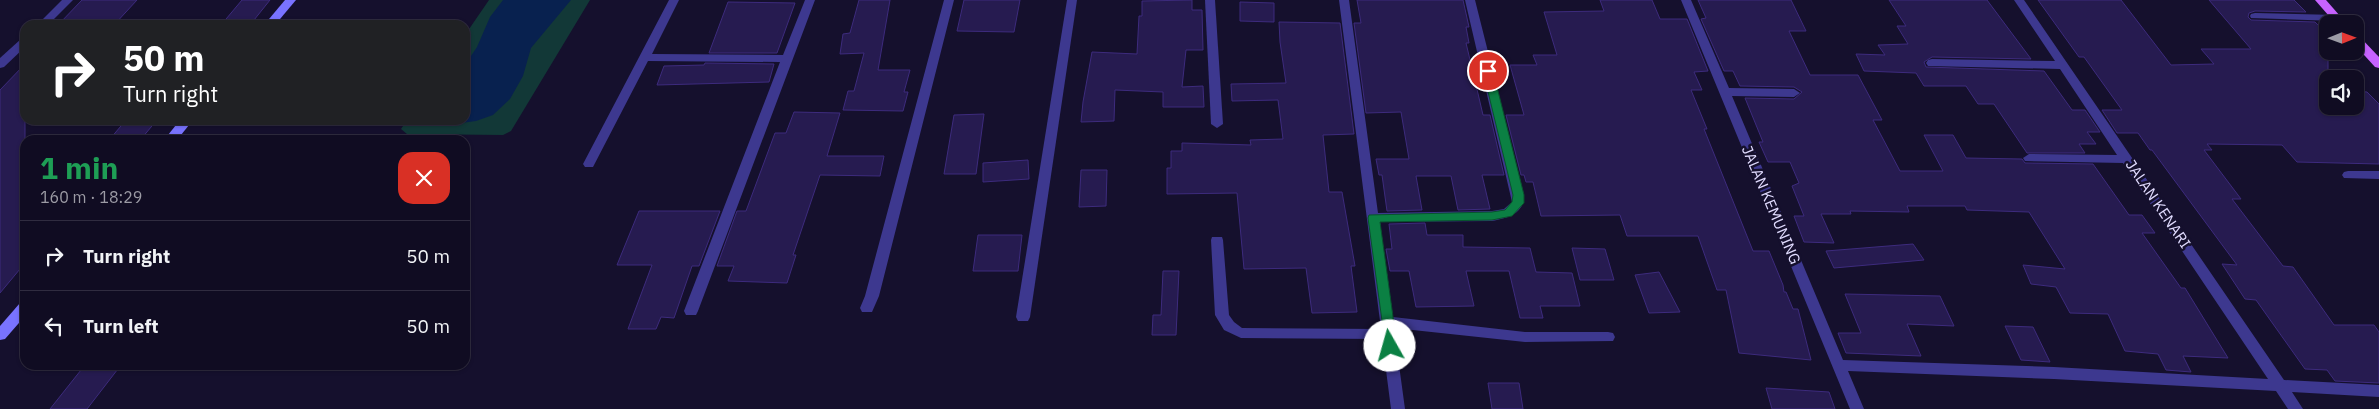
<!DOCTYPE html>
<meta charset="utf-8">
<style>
:root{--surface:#100c22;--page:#19152a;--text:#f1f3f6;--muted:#9c9ba5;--line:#302c40}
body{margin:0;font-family:"IBM Plex Sans",sans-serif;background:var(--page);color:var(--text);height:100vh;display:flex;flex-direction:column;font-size:19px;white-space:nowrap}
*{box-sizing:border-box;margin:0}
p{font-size:16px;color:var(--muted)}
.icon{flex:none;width:28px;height:28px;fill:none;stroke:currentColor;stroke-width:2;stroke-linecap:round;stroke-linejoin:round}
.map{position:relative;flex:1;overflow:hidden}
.details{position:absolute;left:20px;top:135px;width:450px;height:235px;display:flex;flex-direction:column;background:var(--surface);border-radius:15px;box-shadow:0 1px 4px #0004,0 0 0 1px var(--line)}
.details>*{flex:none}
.guide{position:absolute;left:20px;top:20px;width:450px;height:105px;border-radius:15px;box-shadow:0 1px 4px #0004,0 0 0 1px var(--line);background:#202124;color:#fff;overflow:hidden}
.needle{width:32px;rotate:89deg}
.buttons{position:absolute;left:2319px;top:15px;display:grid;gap:10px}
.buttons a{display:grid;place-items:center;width:45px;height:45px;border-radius:10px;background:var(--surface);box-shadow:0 1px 4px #0004,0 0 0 1px var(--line);font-size:25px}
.pin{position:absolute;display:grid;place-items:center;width:42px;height:42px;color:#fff;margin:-21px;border:2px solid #fff;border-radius:50%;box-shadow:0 1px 5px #0007}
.me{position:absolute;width:55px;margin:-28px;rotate:353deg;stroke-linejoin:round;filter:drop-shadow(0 0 4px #0008)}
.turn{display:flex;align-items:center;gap:18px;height:105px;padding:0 20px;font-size:22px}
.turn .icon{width:65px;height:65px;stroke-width:2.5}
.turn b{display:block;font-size:35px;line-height:42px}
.round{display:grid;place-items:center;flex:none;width:52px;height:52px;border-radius:15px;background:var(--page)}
.overview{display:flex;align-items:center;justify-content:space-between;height:85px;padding:0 20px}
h1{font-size:30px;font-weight:700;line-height:38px;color:#1e9e55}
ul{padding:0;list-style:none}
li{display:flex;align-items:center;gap:15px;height:70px;padding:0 20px;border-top:1px solid var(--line)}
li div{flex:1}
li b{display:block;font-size:19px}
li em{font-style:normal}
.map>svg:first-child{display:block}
.green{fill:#123837}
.water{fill:#08214f}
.building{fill:#261b50;stroke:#3d2b7d}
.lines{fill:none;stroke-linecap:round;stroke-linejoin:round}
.minor{fill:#3d388f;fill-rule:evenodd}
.secondary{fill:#7973ff;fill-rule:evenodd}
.primary{fill:#c763ff;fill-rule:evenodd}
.route{fill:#0b8043;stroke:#07532c}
.labels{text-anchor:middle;stroke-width:5;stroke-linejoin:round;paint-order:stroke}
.street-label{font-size:15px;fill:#e1dcff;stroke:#15102d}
</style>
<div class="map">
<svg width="2379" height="409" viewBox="0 0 2379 409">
<rect width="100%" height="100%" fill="#15102d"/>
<polygon class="green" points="489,0 590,0 511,131 503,135 407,134 401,129 407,120 465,120 465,35"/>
<polygon class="water" points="503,0 571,0 531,48 523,76 510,99 493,115 476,121 461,123 448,121 447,120 465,120 465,65 477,47 490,17"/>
<g class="building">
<polygon points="82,0 137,0 114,25 58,25"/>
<polygon points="242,0 270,0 250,25 221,25"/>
<polygon points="859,0 890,0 878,70 910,70 904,92 908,92 903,111 843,110 848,91 854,91 864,53 840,54 843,34 850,33"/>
<polygon points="964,0 1020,0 1014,32 957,31"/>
<polygon points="1192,0 1192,10 1202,10 1203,50 1186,50 1182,87 1203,86 1204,107 1163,107 1163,92 1115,90 1114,121 1081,122 1083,102 1092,52 1137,54 1139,16 1142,16 1142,1"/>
<polygon points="1357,0 1463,0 1469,27 1466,27 1469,43 1466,43 1476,85 1483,115 1490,115 1504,175 1482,175 1490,209 1458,210 1451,176 1416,176 1422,210 1387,211 1382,175 1379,175 1376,159 1409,159 1401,112 1366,113 1354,23 1361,23"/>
<polygon points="1600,0 1652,0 1660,19 1687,19 1708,71 1694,72 1702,90 1691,90 1707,129 1704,129 1753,251 1769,251 1783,285 1784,292 1786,292 1793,309 1798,309 1811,360 1739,353 1726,290 1717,290 1698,236 1627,236 1620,215 1541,216 1533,182 1526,182 1524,175 1521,175 1506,115 1524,115 1510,65 1537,65 1533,55 1557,55 1544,12 1604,11"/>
<polygon points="1698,0 1791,0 1806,31 1789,31 1810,75 1858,75 1882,120 1873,120 1900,171 1943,171 1924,135 1953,135 1966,158 2022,159 2025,163 2093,164 2129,215 2142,215 2155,233 2142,233 2181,288 2185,288 2228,358 2183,356 2191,372 2166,370 2158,354 2125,351 2108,314 2070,313 2056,287 2031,284 2023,265 2065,269 2029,212 1967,210 1965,206 1907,206 1909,212 1850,211 1851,214 1821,214 1834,243 1804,242 1794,216 1804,216 1792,186 1799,183 1790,162 1768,162 1759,142 1763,142 1745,98 1794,99 1802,92 1794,87 1740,86 1733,71 1724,71 1701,19 1706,18"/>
<polygon points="1889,0 1987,0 2031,59 1932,57 1924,62 1926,67 2044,71 2072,110 2085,110 2100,132 2087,132 2096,144 2079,144 2085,153 2027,153 1994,104 1978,104 1966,86 1924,86 1916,73 1864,71 1856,54 1885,55 1878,45 1908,44 1897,26 1906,26"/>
<polygon points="2038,0 2121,0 2171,65 2214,64 2201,49 2251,49 2209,0 2294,0 2306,12 2255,11 2249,13 2248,17 2251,20 2315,22 2318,25 2328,25 2328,51 2336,51 2343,59 2328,58 2328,106 2355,106 2355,91 2367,92 2379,104 2379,164 2297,162 2282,145 2207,144 2212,150 2204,150 2241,199 2232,199 2283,266 2293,267 2334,325 2374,325 2379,332 2379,383 2335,381 2327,370 2305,369 2256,300 2245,299 2222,264 2237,265 2152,150 2150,150 2138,133 2117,133 2102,110 2122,110 2084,57 2079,57"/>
<polygon points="728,2 795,3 777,53 709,53"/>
<polygon points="1240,2 1274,3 1274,22 1240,21"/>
<polygon points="1279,22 1340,23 1354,134 1323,135 1329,192 1342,192 1355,266 1351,266 1357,312 1312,313 1306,268 1244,269 1237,193 1167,194 1167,168 1171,168 1171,151 1182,151 1182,143 1251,145 1250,140 1283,139 1278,100 1232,101 1231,84 1286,83 1280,42"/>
<polygon points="705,63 774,64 769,82 657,85 664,66 704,65"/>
<polygon points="25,64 25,263 0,293 0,90"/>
<polygon points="794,112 840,113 827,156 884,156 880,176 820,175 793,255 796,255 787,283 728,281 734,266 717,266 737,211 746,211 775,133 786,133"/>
<polygon points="984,114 976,174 944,174 954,115"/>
<polygon points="126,120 157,120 141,139 110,139"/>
<polygon points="1028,160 1029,179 983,182 983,163"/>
<polygon points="1081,170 1107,170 1106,206 1079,207"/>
<polygon points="639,211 720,211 699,266 692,266 674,318 661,317 656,329 628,329 652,265 617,265"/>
<polygon points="1425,223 1427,235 1463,235 1463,247 1530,248 1536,272 1572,273 1580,306 1540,306 1543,318 1520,318 1509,271 1466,271 1474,306 1416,307 1409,271 1390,271 1386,249 1392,249 1389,224"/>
<polygon points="978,235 1022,235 1018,271 973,271"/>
<polygon points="1913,244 1924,260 1834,268 1826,251"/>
<polygon points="1572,248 1605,249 1614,280 1580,280"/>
<polygon points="1163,271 1179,271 1176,335 1152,335 1153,315 1161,315"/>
<polygon points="1659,272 1680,312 1649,313 1635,275"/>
<polygon points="1845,294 1940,296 1954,326 1907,324 1921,356 1846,353 1838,333 1861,333"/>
<polygon points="2005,326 2033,327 2050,362 2021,360"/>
<polygon points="85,365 121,365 87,409 50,409"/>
<polygon points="1488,383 1519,383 1523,409 1492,409"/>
<polygon points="1766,388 1829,392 1835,409 1772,409"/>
</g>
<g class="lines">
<g class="minor">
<polygon points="62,0 73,0 48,25 37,25"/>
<polygon points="669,0 679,0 652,54 783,55 805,0 815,0 698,311 696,315 686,315 684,311 780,62 648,61 593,167 585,167 583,164"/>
<polygon points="944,0 954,0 879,296 872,312 862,312 860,308 865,296"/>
<polygon points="1067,0 1077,0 1030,317 1028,321 1018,321 1016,317"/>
<polygon points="1205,0 1215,0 1223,124 1217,128 1211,124"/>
<path d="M1339,0H1349L1378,213L1492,211L1504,209L1512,202L1465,0H1475L1524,195C1524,214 1508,218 1492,221L1380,222L1393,317L1525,332H1608L1613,333L1615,337L1613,341L1525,342L1394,328L1405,409H1391L1382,339L1241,338L1224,330L1215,315L1211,240L1212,237H1222L1223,240L1229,315L1234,322L1242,328L1381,329Z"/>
<polygon points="1681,0 1691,0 1729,88 1794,89 1800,93 1794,97 1732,96 1843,360 2054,367 2268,379 2123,163 2025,161 2023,158 2029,154 2117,155 2060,69 1928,66 1926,63 1928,60 1932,59 2055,61 2014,0 2024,0 2284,380 2379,385 2379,397 2292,392 2303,409 2288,409 2276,391 2054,379 1848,371 1864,409 1850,409"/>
<polygon points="2255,13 2336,15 2341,18 2336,21 2251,18 2250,16 2251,14"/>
<polygon points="25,38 25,47 4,67 0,68 0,58 21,39"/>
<polygon points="2348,171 2379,171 2379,179 2344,178 2342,175 2344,172"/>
</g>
<g class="secondary">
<polygon points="285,0 296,0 275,25 264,25"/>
<polygon points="180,120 193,120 177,140 164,140"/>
<polygon points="25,302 25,316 5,339 0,340 0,326 20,303"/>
</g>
<g class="primary">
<polygon points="2315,0 2326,0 2347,24 2336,24"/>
<polygon points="2355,35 2359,36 2379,57 2379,68 2375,67 2355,45"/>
</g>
</g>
<polygon class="route" points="1488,68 1493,71 1524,195 1524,203 1512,216 1492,220 1380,222 1397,346 1390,351 1386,350 1368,218 1369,215 1492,212 1505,210 1512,202 1513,195 1483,71"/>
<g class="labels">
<g class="street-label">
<text transform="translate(2158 204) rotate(56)" y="5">JALAN KENARI</text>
<text transform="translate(1771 205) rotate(67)" y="5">JALAN KEMUNING</text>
</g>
</g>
</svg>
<div class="buttons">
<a><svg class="needle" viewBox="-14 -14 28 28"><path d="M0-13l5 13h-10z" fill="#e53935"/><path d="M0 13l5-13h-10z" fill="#9c9ba5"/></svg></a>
<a><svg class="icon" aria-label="sound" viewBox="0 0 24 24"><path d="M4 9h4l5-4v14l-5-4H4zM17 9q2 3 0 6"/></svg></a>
</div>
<div class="pin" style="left:1488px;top:71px;background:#d93025"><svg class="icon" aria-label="arrive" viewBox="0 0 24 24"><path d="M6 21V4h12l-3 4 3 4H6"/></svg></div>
<svg class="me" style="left:1390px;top:346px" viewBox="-20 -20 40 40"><circle r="19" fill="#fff"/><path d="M0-13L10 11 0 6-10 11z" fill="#0b8043"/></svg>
<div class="guide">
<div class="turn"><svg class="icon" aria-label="right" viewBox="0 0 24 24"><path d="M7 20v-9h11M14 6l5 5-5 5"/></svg><div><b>50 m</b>Turn right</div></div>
</div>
<section class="details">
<div class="overview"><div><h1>1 min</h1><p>160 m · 18:29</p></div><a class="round" style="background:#d93025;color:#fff"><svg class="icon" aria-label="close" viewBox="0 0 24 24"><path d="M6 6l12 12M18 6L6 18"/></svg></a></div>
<ul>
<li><svg class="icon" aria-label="right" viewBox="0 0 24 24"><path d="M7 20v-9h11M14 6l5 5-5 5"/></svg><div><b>Turn right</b></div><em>50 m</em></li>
<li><svg class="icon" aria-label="left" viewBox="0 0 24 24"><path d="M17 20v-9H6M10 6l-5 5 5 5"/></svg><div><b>Turn left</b></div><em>50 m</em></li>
</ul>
</section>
</div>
